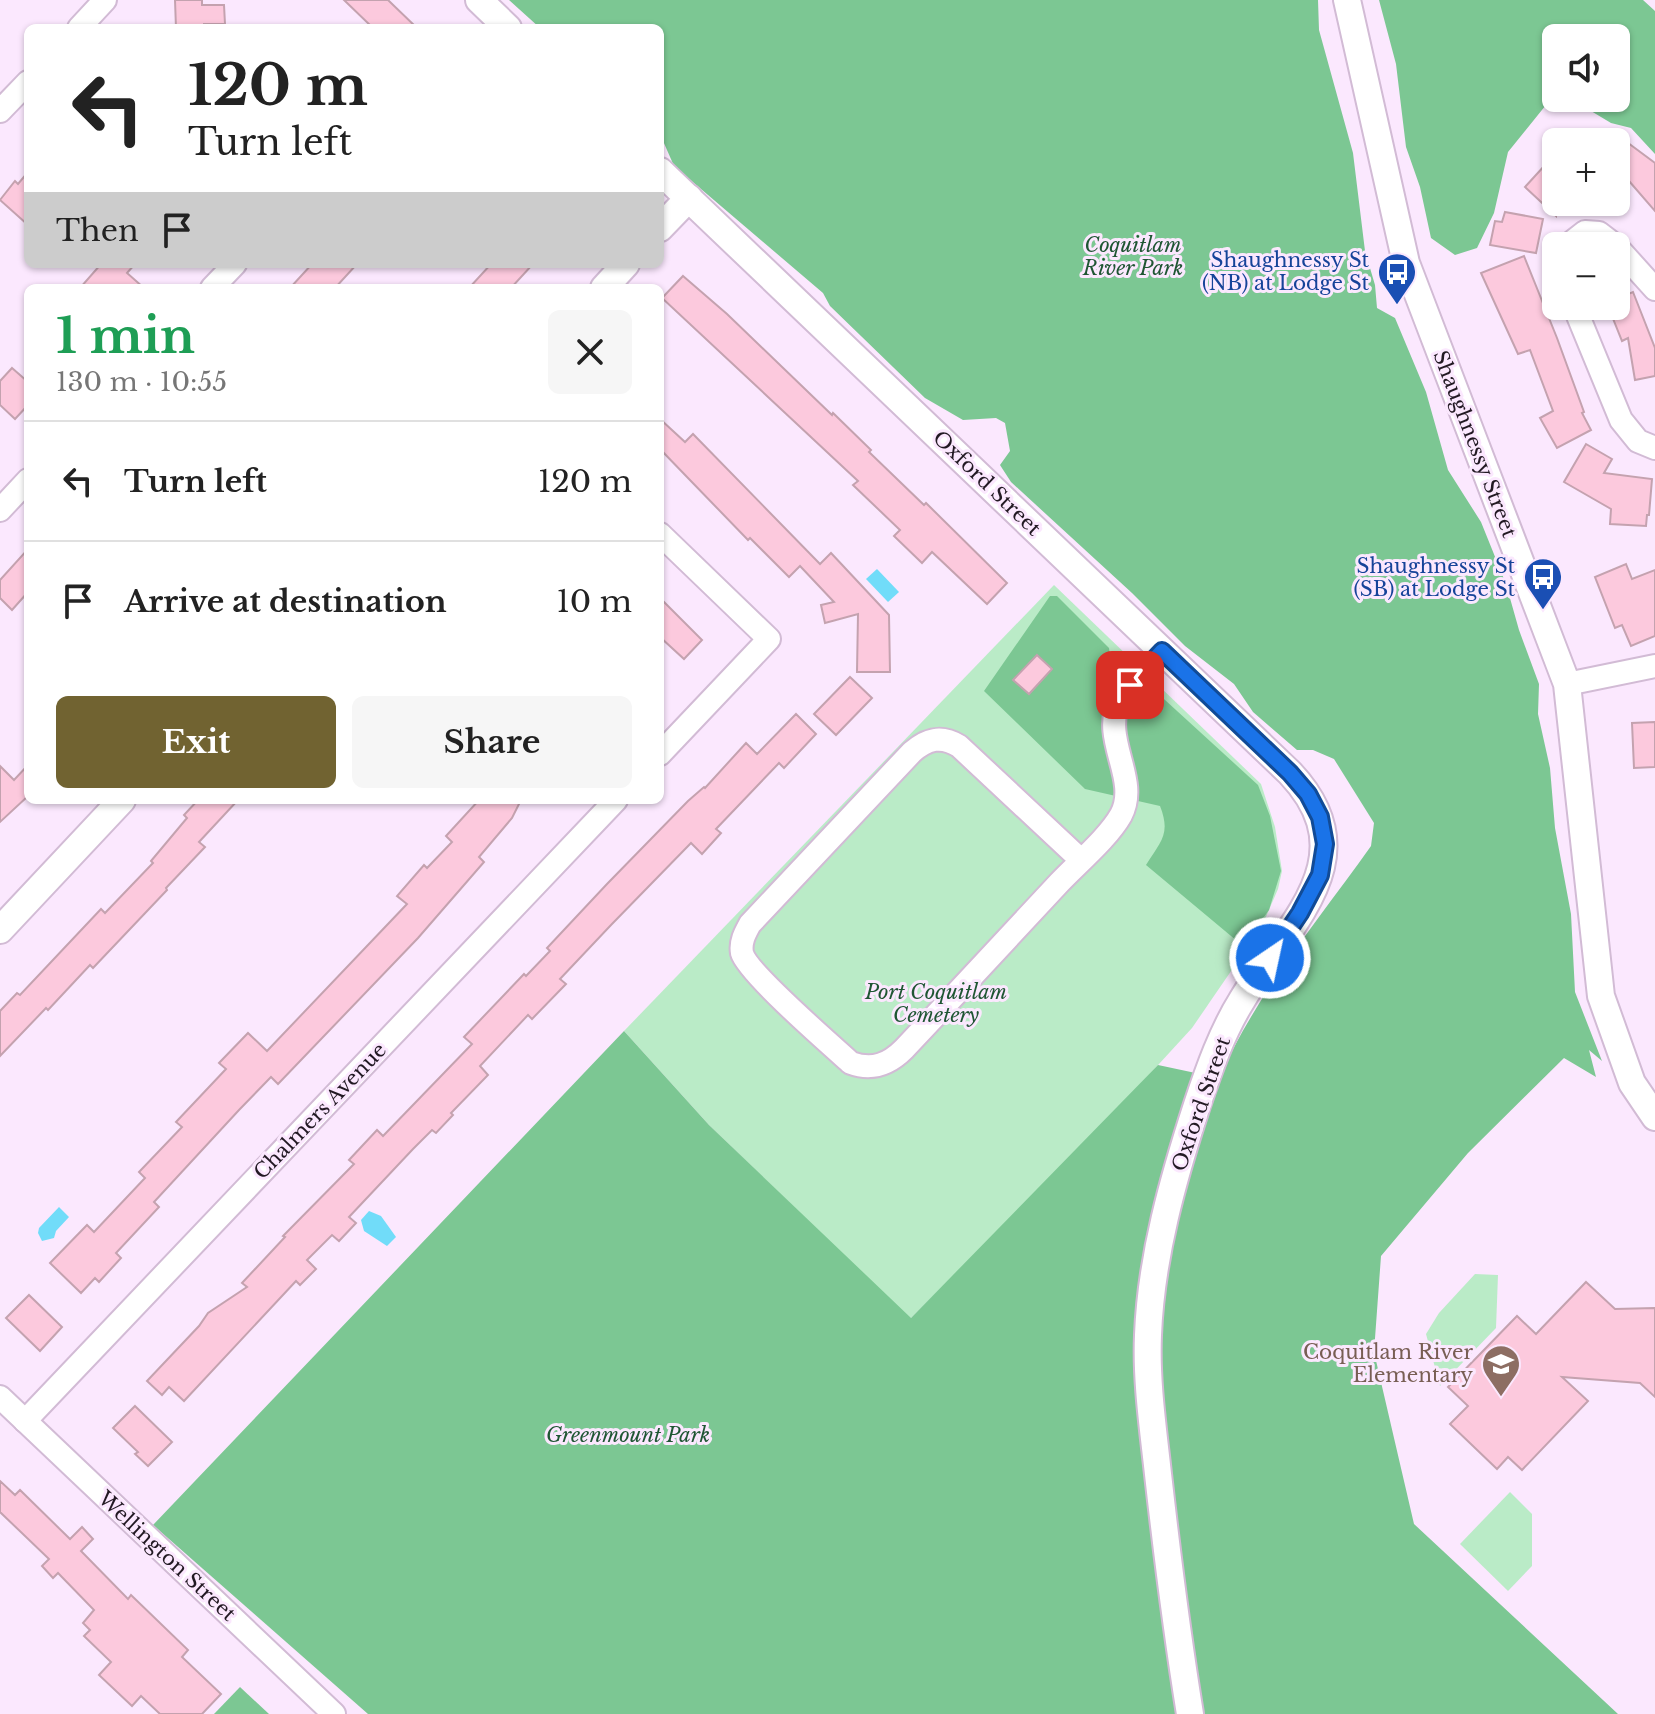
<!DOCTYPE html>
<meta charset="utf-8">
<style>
:root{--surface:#fff;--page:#f6f6f6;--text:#222;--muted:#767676;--line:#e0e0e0;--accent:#716331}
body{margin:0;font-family:"Libre Baskerville",serif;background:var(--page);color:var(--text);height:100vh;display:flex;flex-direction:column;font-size:30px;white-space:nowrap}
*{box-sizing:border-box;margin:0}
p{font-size:26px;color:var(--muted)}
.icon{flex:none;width:44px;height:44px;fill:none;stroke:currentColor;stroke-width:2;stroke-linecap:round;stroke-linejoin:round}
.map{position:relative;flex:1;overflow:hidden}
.details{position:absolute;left:24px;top:284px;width:640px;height:520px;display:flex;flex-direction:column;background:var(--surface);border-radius:12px;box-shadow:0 2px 6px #0004}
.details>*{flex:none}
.hud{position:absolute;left:24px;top:24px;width:640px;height:244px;border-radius:12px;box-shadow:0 2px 6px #0004;background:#fff;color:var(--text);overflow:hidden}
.controls{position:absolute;left:1542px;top:24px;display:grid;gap:16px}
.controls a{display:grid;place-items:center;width:88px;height:88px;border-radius:12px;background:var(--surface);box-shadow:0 2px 6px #0004;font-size:40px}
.pin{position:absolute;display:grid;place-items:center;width:68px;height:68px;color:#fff;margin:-34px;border-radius:16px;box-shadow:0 4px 12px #0006}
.me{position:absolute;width:88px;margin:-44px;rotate:34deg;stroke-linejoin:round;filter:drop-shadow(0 0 6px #0008)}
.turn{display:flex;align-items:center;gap:28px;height:168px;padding:0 32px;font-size:36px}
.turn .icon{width:104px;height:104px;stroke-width:2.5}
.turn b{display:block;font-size:56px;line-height:68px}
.then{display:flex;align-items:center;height:76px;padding:0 32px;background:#0003;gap:16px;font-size:30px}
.round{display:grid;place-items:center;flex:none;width:84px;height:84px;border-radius:12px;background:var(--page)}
.head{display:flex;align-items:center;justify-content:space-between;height:136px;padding:0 32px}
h1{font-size:48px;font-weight:800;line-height:60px;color:#1e9e55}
.action{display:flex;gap:16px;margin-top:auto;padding:16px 32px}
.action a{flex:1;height:92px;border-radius:12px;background:var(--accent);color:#fff;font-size:32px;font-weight:800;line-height:92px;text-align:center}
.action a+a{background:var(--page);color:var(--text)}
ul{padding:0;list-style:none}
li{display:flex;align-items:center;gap:24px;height:120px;padding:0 32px;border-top:2px solid var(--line)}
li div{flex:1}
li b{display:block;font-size:30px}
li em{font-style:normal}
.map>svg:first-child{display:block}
.green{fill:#baebc7}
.forest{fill:#7cc793;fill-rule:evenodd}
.water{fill:#71dcf9}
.building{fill:#fcc9dd;stroke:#c4a2af;stroke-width:2}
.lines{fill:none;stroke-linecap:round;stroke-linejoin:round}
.minor-casing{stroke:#d2bbd5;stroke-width:26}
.tertiary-casing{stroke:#d2bbd5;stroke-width:30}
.minor{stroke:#fff;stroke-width:22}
.tertiary{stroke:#fff;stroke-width:26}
.route-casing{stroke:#114b97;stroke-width:20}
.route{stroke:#1a73e8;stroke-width:14}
.labels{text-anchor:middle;stroke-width:6;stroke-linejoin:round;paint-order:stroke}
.park-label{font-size:20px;font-style:italic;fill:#1f5633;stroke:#fbe8fe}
.transit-label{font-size:20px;fill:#164399;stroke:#fbe8fe;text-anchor:end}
.street-label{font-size:20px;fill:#221923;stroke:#fbe8fe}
.education-label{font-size:20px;fill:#785e54;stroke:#fbe8fe;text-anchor:end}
</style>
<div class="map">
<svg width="1655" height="1714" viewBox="0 0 1655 1714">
<rect width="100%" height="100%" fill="#fbe8fe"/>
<g class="green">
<polygon points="1054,585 1261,784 1275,827 1282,871 1278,889 1262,926 1192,1028 1082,1148 910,1319 709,1125 624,1031"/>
<polygon points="1475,1274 1498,1275 1496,1328 1440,1386 1426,1334 1439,1313"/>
<polygon points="1510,1492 1532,1514 1532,1566 1508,1591 1460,1544"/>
</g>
<g class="forest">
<path d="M509,0H1318L1319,30L1353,153L1365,251L1375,285L1377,308L1395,318L1426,392L1448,470L1481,522L1506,584L1519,630L1539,684L1538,714L1550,768L1555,828L1571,914L1575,992L1602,1061L1589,1050L1596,1077L1564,1058L1468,1153L1381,1256L1374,1352L1414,1524L1618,1714H368L153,1525L624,1031L709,1125L911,1318L1158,1065L1219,1078C1257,993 1317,922 1371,846L1374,823L1334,759L1313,750H1297L1253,712L1234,684L1185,646L1132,593L1011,482L1000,465L1010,451L1005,423L996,418L963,420L925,398L830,306L823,293L674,166L660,134V28H540Z"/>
<path d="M1379,0H1643L1655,11V154L1631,128L1611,123L1586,108L1550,100L1508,152L1494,213L1477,248L1455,255L1431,238L1420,187L1406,147L1396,64ZM1556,38H1616V98H1556Z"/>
<path d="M1050,596H1057L1109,648L1114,683L1153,689L1258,785L1270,816L1281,871L1269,910L1243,946L1146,865C1161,841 1171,834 1160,806L1085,789L984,691Z"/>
<polygon points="240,1687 269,1714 214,1714"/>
</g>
<g class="water">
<polygon points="877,569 899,592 888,602 866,579"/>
<polygon points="59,1207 69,1217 56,1231 54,1238 42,1241 38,1233 39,1228"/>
<polygon points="369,1211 381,1216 396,1237 387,1246 364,1231 361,1220"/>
</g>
<g class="building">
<polygon points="175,0 202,0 202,5 224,5 225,24 204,24 204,28 176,28"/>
<polygon points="344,0 388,0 417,28 373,28"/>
<polygon points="1616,134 1655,163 1655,211 1629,181 1616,200"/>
<polygon points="1546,164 1556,174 1556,216 1525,187"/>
<polygon points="28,172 28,225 0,200 15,181 18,184"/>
<polygon points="1505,212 1543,219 1536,253 1490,245 1495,221 1502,222"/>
<polygon points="1524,256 1557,338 1584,412 1582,413 1591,430 1557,448 1540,418 1553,411 1530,350 1518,354 1481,273"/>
<polygon points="101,264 135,264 127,273 144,288 80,288"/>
<polygon points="312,264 357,264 335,288 290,288"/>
<polygon points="491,264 533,264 511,288 469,288"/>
<polygon points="683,276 727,314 832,415 833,413 871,450 869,452 924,505 926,503 1007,583 987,604 932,552 922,563 894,536 900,530 853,485 858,481 662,298"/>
<polygon points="1633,292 1655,348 1655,376 1635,380 1628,338 1622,341 1608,306 1616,306 1616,299"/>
<polygon points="12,368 28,382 28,405 15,419 0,405 0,381"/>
<polygon points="660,419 685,442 693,434 820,564 831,553 889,615 890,672 857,672 858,614 825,623 821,605 834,602 800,566 789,577 750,538 748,540 688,478 660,449"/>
<polygon points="1586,444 1612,459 1604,473 1652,479 1649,515 1647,515 1646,526 1610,524 1611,509 1564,482"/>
<polygon points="28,549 28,592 12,610 0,598 0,580"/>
<polygon points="1626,564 1632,579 1655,570 1655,636 1631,646 1622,625 1615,628 1595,577"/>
<polygon points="660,598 702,640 684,659 660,637"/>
<polygon points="1037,655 1052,669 1029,694 1013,680"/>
<polygon points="850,677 872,698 836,735 814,714"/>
<polygon points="796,714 816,734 784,768 779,763 716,829 721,833 702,854 691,843 611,925 560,979 566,984 532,1019 528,1015 480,1066 488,1075 451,1113 453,1115 436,1133 432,1130 413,1149 349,1217 356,1223 339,1241 332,1235 307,1260 316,1269 300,1285 296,1281 184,1401 169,1387 162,1395 147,1381 199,1326 208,1313 247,1287 242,1283 285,1237 283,1236 354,1164 349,1160 377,1130 383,1136 472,1044 464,1037 524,974 526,976 550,951 547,948 607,884 688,801 704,787 705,788 746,743 757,754"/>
<polygon points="1655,722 1655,767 1634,768 1632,723"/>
<polygon points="28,765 28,796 0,822 0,766 14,780"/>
<polygon points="198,800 238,800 199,842 205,847 166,888 167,890 93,968 90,965 48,1010 46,1008 0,1056 0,1011 17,993 20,995 101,909 105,913 153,863 151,861 187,818 184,815"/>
<polygon points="479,800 521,800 512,818 479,857 484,862 418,938 278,1084 271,1077 239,1110 154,1202 159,1207 116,1253 121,1258 99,1282 95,1278 81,1293 50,1263 87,1225 94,1232 145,1178 139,1172 182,1127 176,1122 226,1069 219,1063 248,1033 267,1051 407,904 397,896 424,865 427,868 452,842 446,836"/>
<polygon points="1586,1282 1615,1309 1655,1308 1655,1397 1640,1383 1562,1377 1588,1401 1522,1470 1508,1457 1497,1469 1450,1424 1468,1406 1448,1387 1517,1316 1536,1334"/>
<polygon points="29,1295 62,1327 40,1351 6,1318"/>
<polygon points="135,1406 172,1442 148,1466 135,1454 138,1452 113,1428"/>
<polygon points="0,1481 15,1495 20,1490 70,1539 82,1527 93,1539 81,1551 128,1599 131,1595 188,1650 182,1657 221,1694 202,1714 160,1714 141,1696 132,1706 99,1675 111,1662 84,1636 90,1630 83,1623 94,1610 58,1573 53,1578 42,1566 49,1559 0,1512"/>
</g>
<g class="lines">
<defs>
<g id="minor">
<polyline points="79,28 105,0"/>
<polyline points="0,111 28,82"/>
<polyline points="1567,246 1585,232 1599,233 1616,246"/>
<polyline points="1616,246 1655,289"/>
<polyline points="212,288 235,264"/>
<polyline points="1574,306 1621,420 1638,441 1655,448"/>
<polyline points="0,510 28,480"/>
<polyline points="660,534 769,639 660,754"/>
<polyline points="1567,684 1655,666"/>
<path d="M1081,860L959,746C941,735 927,739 912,752L750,924C745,933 740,942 742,953C747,972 832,1046 851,1063C873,1071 889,1064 904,1049C956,994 1008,938 1059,883C1078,863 1108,838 1121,815C1140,779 1101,740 1119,702C1128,682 1147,666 1162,651"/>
<polyline points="0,1397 334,1714"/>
<polyline points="25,1421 616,800"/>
</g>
<g id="tertiary">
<polyline points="479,0 508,28"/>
<polyline points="1347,0 1406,263 1567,684 1601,996 1632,1083 1655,1117"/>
<path d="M660,171L1290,773C1370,858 1288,923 1242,1000C1222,1032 1209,1069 1197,1105C1173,1179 1151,1257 1148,1335C1146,1381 1153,1428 1158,1474C1167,1554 1177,1634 1190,1714"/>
<polyline points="660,228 689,198"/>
<polyline points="604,288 626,264"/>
<polyline points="0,930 122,800"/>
</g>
</defs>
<use href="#minor" class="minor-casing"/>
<use href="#tertiary" class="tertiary-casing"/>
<use href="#minor" class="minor"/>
<use href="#tertiary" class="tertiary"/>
</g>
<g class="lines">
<defs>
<polyline id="route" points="1130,685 1162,651 1290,773 1308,794 1320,817 1325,844 1320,875 1300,913 1270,958"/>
</defs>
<use href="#route" class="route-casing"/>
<use href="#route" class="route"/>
</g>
<defs>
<symbol id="bus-pin" viewBox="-11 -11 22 30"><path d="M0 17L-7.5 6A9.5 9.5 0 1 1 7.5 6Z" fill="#1a4fb4" stroke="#fbe8fe"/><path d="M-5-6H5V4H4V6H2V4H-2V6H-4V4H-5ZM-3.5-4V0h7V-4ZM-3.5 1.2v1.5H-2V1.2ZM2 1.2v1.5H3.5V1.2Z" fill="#fff"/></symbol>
<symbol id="school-pin" viewBox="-11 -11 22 30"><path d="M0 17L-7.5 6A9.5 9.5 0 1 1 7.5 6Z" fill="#8d6e63" stroke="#fbe8fe"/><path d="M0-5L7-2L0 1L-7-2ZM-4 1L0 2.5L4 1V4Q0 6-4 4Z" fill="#fff"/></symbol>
</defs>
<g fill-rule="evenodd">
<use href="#bus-pin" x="1375" y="250" width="44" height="60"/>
<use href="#bus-pin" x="1521" y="555" width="44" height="60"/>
<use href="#school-pin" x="1479" y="1342" width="44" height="60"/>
</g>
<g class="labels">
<g class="park-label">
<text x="1133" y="252">Coquitlam<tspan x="1133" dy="23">River Park</tspan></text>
<text x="936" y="999">Port Coquitlam<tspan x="936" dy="23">Cemetery</tspan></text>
<text x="628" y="1442">Greenmount Park</text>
</g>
<g class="transit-label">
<text x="1369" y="267">Shaughnessy St<tspan x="1369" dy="23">(NB) at Lodge St</tspan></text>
<text x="1515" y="573">Shaughnessy St<tspan x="1515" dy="23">(SB) at Lodge St</tspan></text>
</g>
<g class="street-label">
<text transform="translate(1475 444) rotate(69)" y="7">Shaughnessy Street</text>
<text transform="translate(987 483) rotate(44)" y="7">Oxford Street</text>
<text transform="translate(1201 1104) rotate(-71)" y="7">Oxford Street</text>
<text transform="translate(320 1111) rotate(-46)" y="7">Chalmers Avenue</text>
<text transform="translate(167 1556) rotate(43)" y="7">Wellington Street</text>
</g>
<g class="education-label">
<text x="1473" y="1359">Coquitlam River<tspan x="1473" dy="23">Elementary</tspan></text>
</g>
</g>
</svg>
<div class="controls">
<a><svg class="icon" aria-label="sound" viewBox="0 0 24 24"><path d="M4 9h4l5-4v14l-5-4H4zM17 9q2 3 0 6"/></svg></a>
<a>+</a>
<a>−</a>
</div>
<div class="pin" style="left:1130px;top:685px;background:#d93025"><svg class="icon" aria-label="arrive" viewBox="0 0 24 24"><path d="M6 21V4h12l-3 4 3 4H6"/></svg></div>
<svg class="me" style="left:1270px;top:958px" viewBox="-20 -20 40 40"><circle r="17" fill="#1a73e8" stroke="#fff" stroke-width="3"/><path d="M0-11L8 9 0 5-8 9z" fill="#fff"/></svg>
<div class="hud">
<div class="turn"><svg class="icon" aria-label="left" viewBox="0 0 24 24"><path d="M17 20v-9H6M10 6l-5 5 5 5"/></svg><div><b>120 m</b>Turn left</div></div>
<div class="then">Then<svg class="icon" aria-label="arrive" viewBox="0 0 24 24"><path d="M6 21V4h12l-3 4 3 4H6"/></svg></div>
</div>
<section class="details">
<div class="head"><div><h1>1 min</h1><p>130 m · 10:55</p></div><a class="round"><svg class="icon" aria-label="close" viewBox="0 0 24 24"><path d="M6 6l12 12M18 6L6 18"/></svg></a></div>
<ul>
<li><svg class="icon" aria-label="left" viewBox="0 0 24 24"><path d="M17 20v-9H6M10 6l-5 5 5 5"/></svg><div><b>Turn left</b></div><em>120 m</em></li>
<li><svg class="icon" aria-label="arrive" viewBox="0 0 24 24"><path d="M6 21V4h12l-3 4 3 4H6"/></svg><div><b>Arrive at destination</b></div><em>10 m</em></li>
</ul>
<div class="action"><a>Exit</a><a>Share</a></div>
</section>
</div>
